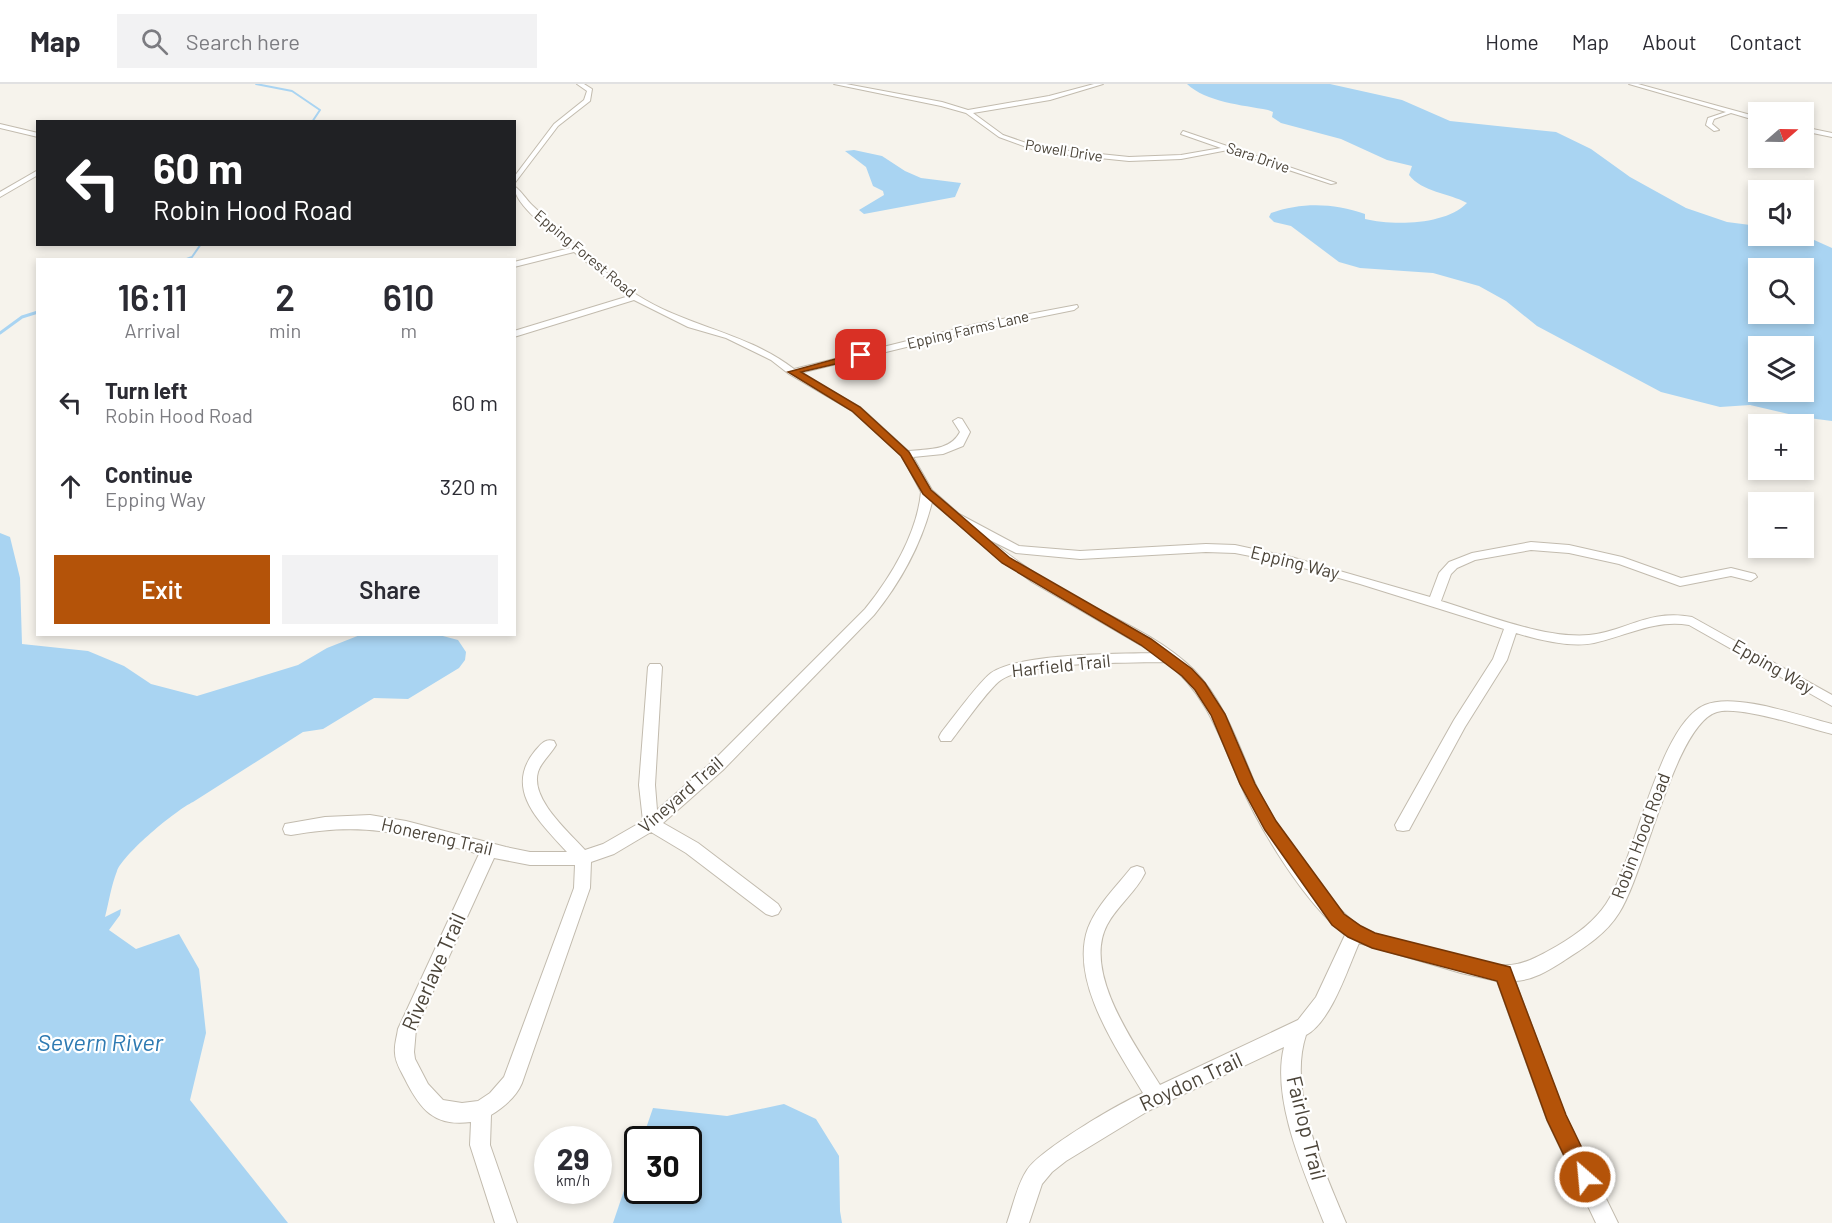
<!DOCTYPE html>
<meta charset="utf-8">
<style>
:root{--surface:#fff;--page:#f2f2f3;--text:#2b2b33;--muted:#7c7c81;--line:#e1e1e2;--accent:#b45309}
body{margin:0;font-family:Barlow,sans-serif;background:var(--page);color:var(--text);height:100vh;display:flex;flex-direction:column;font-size:22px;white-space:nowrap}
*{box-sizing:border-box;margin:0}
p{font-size:20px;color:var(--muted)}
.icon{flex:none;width:33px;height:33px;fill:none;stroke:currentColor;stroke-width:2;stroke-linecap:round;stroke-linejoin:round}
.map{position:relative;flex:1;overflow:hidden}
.panel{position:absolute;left:36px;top:174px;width:480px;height:378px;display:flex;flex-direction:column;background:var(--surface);border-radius:0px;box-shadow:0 3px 9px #0003}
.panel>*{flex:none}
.hud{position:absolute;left:36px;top:36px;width:480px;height:126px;border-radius:0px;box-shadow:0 3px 9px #0003;background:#202124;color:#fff;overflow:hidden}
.needle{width:39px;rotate:70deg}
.controls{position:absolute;left:1748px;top:18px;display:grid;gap:12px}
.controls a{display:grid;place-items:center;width:66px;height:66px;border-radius:0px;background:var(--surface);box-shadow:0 3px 9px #0003;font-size:30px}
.speed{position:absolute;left:534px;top:1042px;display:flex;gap:12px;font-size:30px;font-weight:700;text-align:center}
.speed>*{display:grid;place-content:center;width:78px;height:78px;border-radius:50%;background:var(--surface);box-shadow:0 3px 9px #0003;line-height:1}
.speed small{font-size:15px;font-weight:400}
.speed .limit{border:3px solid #111;border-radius:9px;background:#fff;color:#111}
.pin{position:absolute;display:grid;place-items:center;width:51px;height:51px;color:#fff;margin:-26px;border-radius:12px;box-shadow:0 3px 9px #0006}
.me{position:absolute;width:66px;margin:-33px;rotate:333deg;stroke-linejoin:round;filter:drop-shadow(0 0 4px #0008)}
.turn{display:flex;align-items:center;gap:21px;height:126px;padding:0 18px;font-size:27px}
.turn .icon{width:78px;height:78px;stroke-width:2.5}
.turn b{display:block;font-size:42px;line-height:51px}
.eta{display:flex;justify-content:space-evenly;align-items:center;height:102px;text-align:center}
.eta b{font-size:36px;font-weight:600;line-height:42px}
.button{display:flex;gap:12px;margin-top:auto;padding:12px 18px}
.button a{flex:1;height:69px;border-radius:0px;background:var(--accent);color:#fff;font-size:24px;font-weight:600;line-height:69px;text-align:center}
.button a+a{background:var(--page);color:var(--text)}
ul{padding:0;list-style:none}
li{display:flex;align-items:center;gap:18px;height:84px;padding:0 18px}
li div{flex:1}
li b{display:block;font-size:22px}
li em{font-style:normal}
header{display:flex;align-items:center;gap:36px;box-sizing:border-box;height:84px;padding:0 30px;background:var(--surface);border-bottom:2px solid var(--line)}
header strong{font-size:28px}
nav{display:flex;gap:33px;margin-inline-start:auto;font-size:21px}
.search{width:420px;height:54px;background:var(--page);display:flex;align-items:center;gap:15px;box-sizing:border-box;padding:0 21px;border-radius:0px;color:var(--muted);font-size:22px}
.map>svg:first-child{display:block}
.water{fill:#a9d4f2;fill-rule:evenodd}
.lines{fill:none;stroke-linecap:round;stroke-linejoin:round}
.stream-far1{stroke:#a9d4f2;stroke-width:2}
.stream{stroke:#a9d4f2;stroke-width:3}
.minor-casing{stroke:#c2bbae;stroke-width:2}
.minor{fill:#fff;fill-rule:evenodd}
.route{fill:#b45309;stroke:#753606;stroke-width:1.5}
.labels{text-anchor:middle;stroke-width:4.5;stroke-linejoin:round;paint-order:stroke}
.far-street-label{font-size:15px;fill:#4b4439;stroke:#fff}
.street-label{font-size:18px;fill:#4b4439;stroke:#fff}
.near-street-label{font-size:21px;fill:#4b4439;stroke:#fff}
.near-water-label{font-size:24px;font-style:italic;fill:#2e7ab2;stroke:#fff}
</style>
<header>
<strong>Map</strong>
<div class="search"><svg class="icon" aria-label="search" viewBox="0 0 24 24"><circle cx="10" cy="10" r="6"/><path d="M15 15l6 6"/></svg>Search here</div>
<nav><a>Home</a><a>Map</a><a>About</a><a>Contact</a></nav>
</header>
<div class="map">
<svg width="1832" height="1139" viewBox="0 0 1832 1139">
<rect width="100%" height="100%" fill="#f6f3ec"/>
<g class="water">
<path d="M1187,0H1330L1402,16L1450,37L1556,48L1591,65L1630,93L1686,124L1727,138L1758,142V152L1803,151L1832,164V337L1801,333L1750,321L1720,323L1661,308L1537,242L1506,217L1479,202L1433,189L1360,184L1339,178L1291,142L1274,138L1269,133L1271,129C1302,118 1334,119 1365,130V135C1393,142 1446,141 1467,119C1449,109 1422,108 1409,91L1412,82L1387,76L1341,55L1281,39L1272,33L1273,28L1268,26C1242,21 1206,18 1187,0ZM1758,184H1803V230H1758ZM1803,262V308H1758V262Z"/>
<polygon points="854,66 882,72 905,87 921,94 961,99 955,113 864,130 859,126 884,111 883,107 873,102 866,83 845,67"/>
<path d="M0,449L10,453L20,494L22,560L88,567L124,582L151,600L197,612L298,581L327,564L360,551H439L458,556L466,568L465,576L459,584L408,615L374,614L323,645L303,648L193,718C176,726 124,769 117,787C111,802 109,818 105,833L121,825L120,831L109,846L136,865L179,850L199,885L206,949L190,1016L288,1139H0Z"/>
<polygon points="784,1020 816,1035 839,1072 840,1127 842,1139 613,1139 637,1068 638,1107 688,1107 688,1056 642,1056 653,1024 727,1032"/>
</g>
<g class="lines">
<g class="stream-far1">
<polyline points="256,0 292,7 320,26 312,38"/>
<polyline points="184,176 192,173 201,160"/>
</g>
<polyline class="stream" points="0,249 22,233 38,228"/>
<defs>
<g id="minor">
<polygon points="577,0 584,0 592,5 590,17 558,42 514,100 514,93 554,40 584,16 587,7"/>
<polygon points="834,0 846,0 942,18 968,26 1049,12 1094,0 1103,0 1050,16 973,29 1003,51 1041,64 1129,73 1181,71 1221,64 1181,50 1183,47 1336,99 1331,100 1228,66 1181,75 1129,77 1040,68 999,53 966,29 941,22"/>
<polygon points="1629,0 1638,0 1758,33 1758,37 1731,29 1714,35 1712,40 1719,46 1714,47 1706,41 1708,34 1726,28"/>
<polygon points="0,40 38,49 38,53 0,44"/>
<polygon points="1803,43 1832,49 1832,53 1803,47"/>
<polygon points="38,86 38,91 0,113 0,108"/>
<path d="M514,102C522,107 526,116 533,122C566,153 599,186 637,211C687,243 746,248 794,285L976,240L1077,221L1078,223L1074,226L976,246L800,289L860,323L908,367C928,365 950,367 960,348L953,337L958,334L962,335L970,348L963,362L943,370L913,373L932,406L959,430L1019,462L1080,467L1206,460L1235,461L1291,473L1430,513L1439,489L1449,478L1472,469L1531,458L1569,461L1622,473L1681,494L1731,484L1755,490L1757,493L1751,497L1731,492L1680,502L1619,480L1569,469L1531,466L1475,476L1457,484L1451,490L1441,517C1484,530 1545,555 1589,551C1627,547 1648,525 1692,533L1832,611V622L1689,541C1655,535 1626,552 1594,559C1570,564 1539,556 1516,549L1507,576L1465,643L1409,746L1403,747L1397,746L1395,741L1454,636L1493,575L1504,545L1360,500L1286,479L1235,469L1206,468L1080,475L1016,469L990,456C1017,478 1047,498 1078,515C1118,536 1161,554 1194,586C1223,616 1237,657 1253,695C1271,735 1324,819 1360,842C1379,854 1402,856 1422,862C1440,866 1456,872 1474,877C1512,886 1524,881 1557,862C1576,851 1594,838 1606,820C1636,776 1658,641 1705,621C1735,608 1800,632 1832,640V650C1807,644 1739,621 1717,628C1675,640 1645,789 1619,829C1606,850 1585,863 1565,876C1549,886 1534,896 1515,897L1565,1031L1618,1139H1596L1547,1036L1497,897L1461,889L1359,859C1348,884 1331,938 1306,951C1287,1008 1324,1086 1346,1139H1324C1305,1090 1271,1016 1284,963L1148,1027L1066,1077L1052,1088L1042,1100L1029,1139H1007C1013,1122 1017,1101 1027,1086C1041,1065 1118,1020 1143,1009C1117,965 1069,897 1088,844C1097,821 1116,803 1131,784L1137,782L1143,784L1145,789C1136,808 1117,822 1107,841C1082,889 1136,962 1160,1001L1298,936L1316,913L1345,851C1304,818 1260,746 1239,697C1220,653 1206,609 1166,578C1130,579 1029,577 1001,596C989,604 962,643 951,657H941L939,653L941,649C952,635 979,598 991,589C1021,569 1117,570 1154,569L1032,498L971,452L969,449L972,446L951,434L932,418C922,459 900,499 874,531L723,686L663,739L698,759L778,820L781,825L778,830L772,832L766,830L686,769L651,748L614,770L591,778L590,804L522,999C516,1013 504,1023 491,1031L490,1061L517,1139H495L470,1061L471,1038C434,1043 420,1025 405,995C401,987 395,978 395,969C394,961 397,953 398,945L479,770C407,750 367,737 291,751L285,750L283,745L285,740L325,733L370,731L406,737L506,763L530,768H567C541,739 503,706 535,667C541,660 545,654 554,657L556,661C551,670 541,678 538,688C530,715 569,748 585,766L603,760L643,737L639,701L648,583L650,580H660L662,583L655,701L657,726L712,678L865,525C891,493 917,450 921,408L902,372L852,327L789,290L771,276L726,254L688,243L634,216L514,253V247L629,212L574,168L514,183V178L570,164C555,151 514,121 514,102ZM494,774L530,781H575L574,804L504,993L490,1009L478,1017L462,1019L443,1016L428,1000L415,975L414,968L416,945Z"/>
</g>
</defs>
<use href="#minor" class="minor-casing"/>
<use href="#minor" class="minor"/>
</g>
<polygon class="route" points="861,268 866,271 865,273 801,288 860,323 909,368 931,406 1010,474 1151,555 1192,585 1205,599 1225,630 1255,700 1276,737 1344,830 1361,842 1375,849 1510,883 1566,1031 1596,1093 1593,1101 1585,1104 1578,1101 1547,1036 1497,897 1372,864 1348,853 1332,841 1265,746 1240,700 1211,631 1195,606 1182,592 1141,561 1002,479 923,410 901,372 852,327 788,288"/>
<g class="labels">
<g class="far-street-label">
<text transform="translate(1064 67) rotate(9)" y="5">Powell Drive</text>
<text transform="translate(1258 74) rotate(19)" y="5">Sara Drive</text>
<text transform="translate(585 170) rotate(40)" y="5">Epping Forest Road</text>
<text transform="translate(968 246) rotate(-13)" y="5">Epping Farms Lane</text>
</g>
<g class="street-label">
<text transform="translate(1295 479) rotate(14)" y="6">Epping Way</text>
<text transform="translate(1061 582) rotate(-6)" y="6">Harfield Trail</text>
<text transform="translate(1773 583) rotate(30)" y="6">Epping Way</text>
<text transform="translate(681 711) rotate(-41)" y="6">Vineyard Trail</text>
<text transform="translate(1641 752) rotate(-69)" y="6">Robin Hood Road</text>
<text transform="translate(437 753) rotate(13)" y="6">Honereng Trail</text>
</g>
<g class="near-street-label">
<text transform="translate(434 888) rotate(-66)" y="7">Riverlave Trail</text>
<text transform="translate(1191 998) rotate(-25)" y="7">Roydon Trail</text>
<text transform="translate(1306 1044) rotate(76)" y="7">Fairlop Trail</text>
</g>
<g class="near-water-label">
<text x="100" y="967">Severn River</text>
</g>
</g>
</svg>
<div class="controls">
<a><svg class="needle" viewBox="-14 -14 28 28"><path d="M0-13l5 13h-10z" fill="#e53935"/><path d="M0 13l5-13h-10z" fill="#7c7c81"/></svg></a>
<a><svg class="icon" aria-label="sound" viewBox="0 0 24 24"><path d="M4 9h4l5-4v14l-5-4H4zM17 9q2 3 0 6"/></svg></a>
<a><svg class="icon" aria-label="search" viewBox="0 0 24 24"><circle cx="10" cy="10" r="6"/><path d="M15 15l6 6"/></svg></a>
<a><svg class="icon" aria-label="layers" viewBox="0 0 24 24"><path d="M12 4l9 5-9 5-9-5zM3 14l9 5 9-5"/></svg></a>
<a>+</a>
<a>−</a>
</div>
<div class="speed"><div>29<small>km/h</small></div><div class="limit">30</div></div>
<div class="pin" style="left:861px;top:271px;background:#d93025"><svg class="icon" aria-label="arrive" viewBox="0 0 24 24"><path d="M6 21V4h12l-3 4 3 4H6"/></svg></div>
<svg class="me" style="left:1585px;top:1093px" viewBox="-20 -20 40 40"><circle r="17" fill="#b45309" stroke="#fff" stroke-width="3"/><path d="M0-11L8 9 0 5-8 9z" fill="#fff"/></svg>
<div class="hud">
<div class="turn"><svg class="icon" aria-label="left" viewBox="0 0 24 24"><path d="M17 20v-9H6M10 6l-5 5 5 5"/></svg><div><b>60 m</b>Robin Hood Road</div></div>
</div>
<section class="panel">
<div class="eta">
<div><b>16:11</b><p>Arrival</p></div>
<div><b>2</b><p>min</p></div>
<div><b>610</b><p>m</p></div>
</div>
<ul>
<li><svg class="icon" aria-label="left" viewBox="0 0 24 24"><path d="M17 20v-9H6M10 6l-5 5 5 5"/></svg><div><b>Turn left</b><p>Robin Hood Road</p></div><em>60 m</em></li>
<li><svg class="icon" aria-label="ahead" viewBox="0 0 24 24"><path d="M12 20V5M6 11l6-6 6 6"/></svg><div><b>Continue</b><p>Epping Way</p></div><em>320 m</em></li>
</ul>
<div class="button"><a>Exit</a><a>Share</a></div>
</section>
</div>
